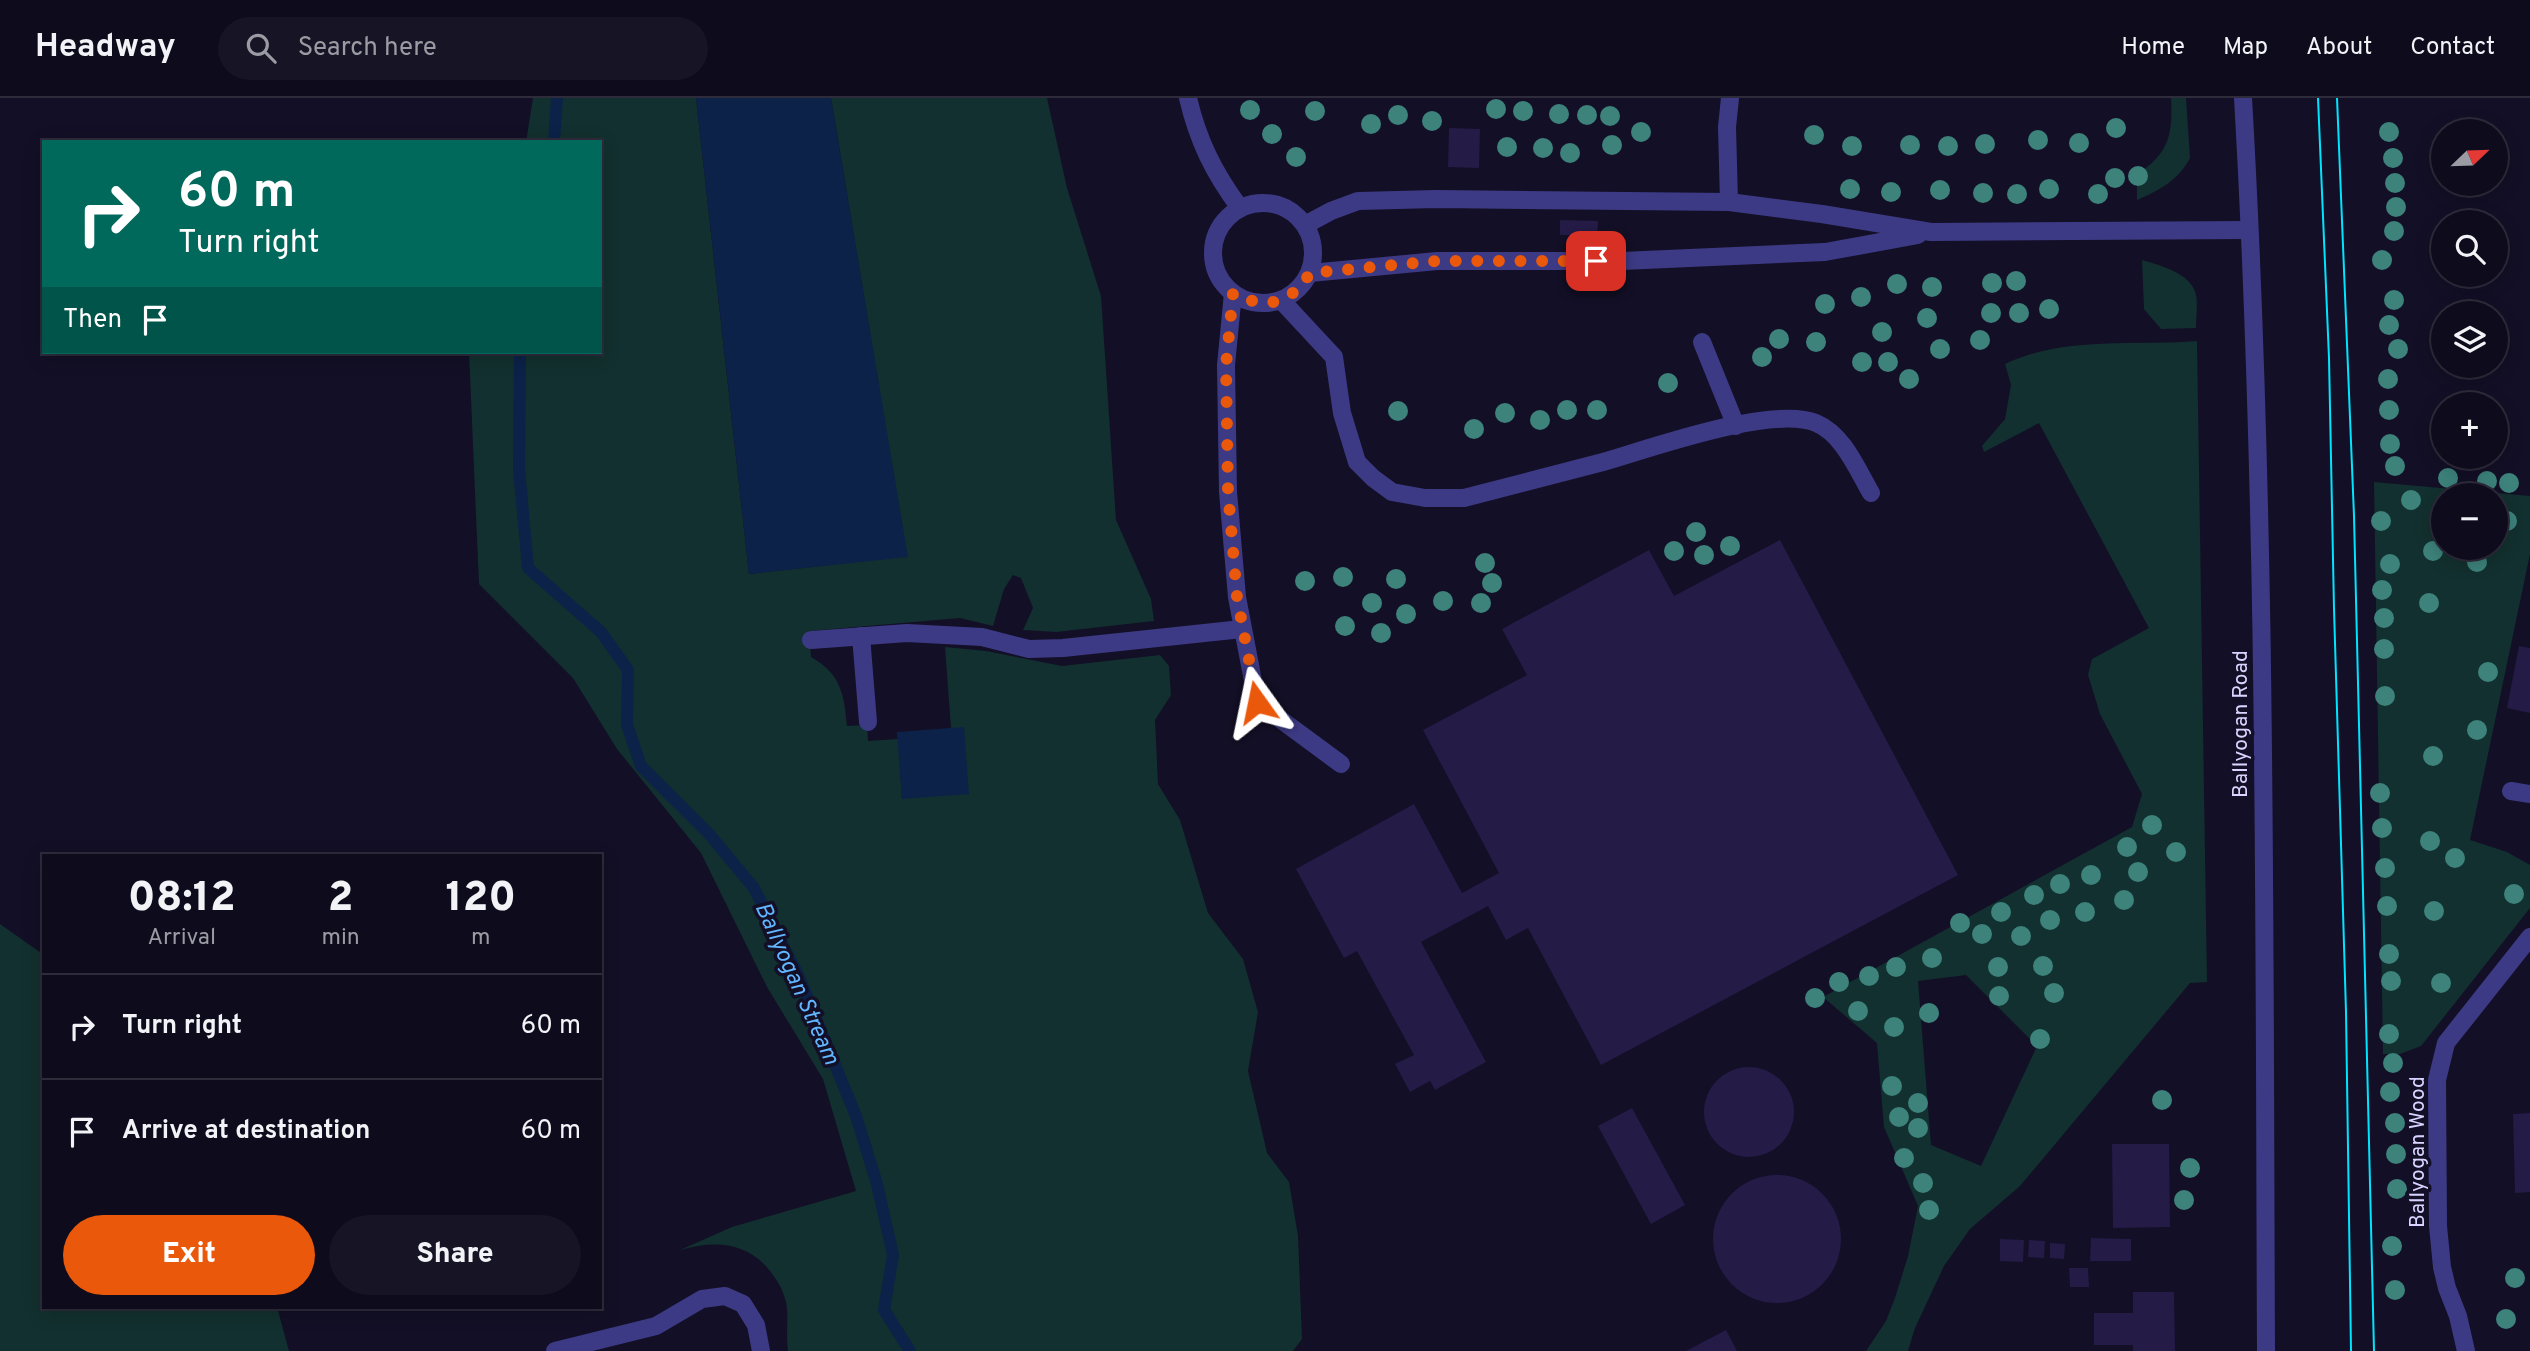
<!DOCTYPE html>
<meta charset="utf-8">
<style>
:root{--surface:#0e0b1c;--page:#171425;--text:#f1f3f6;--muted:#9b9ba3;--line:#2e2b3b;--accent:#ea580c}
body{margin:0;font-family:Overpass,sans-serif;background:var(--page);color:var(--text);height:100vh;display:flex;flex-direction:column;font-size:26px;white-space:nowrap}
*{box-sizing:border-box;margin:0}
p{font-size:23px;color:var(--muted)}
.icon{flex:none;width:38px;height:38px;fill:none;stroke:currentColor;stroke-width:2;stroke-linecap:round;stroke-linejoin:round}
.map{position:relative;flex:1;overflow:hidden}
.sheet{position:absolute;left:42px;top:756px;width:560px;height:455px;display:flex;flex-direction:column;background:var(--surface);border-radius:0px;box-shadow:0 4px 18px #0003,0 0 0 2px var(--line)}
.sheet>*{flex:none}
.top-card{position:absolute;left:42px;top:42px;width:560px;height:214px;border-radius:0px;box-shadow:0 4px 18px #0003,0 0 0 2px var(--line);background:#00695c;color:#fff;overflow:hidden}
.needle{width:46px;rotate:67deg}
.fabs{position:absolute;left:2431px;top:21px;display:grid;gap:14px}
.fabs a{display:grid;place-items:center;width:77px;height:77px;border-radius:50%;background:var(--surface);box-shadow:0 4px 18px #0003,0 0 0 2px var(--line);font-size:35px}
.pin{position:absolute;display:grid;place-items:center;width:60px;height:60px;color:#fff;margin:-30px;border-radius:14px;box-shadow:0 4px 10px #0006}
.me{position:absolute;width:77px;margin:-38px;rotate:348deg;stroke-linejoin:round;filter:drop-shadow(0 0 5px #0008)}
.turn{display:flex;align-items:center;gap:24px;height:147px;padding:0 21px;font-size:32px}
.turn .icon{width:91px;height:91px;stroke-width:2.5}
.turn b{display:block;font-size:49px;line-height:60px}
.then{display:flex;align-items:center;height:66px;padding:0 21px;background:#0003;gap:14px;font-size:26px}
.eta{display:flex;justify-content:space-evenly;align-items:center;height:119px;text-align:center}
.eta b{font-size:42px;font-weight:800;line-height:49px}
.primary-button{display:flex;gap:14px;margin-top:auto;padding:14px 21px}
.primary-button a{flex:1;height:80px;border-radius:42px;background:var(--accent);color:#fff;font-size:28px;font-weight:800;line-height:80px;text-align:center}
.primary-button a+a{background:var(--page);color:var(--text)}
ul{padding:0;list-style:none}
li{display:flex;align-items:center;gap:21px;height:105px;padding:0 21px;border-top:2px solid var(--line)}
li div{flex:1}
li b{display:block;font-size:26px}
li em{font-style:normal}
header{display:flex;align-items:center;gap:42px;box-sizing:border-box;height:98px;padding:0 35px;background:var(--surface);border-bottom:2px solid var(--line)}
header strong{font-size:33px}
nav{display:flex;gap:38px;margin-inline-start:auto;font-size:24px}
.search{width:490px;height:63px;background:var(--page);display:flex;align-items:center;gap:18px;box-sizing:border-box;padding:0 24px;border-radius:38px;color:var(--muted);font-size:26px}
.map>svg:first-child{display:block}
.green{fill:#12302f;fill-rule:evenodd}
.water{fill:#0c2248}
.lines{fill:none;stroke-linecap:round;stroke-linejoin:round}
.stream{stroke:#0c2248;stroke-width:12}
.building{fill:#241b47}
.service{stroke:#3d3a85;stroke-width:18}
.minor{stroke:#3d3a85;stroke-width:18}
.tertiary{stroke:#3d3a85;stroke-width:18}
.tram{stroke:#00e5ff;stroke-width:2}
.tree{fill:#3d827b}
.route{stroke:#ea580c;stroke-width:12;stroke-dasharray:0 21.6}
.labels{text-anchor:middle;stroke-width:7;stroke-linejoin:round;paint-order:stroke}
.street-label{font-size:21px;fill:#d9d4ff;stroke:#130f26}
.water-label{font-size:23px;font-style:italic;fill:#62b6ff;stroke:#130f26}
</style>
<header>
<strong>Headway</strong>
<div class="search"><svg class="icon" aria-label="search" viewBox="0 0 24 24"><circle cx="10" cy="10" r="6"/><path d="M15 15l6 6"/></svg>Search here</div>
<nav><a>Home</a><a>Map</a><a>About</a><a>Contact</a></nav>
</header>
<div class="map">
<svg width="2530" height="1253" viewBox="0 0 2530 1253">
<rect width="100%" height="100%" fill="#130f26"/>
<g class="green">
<path d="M533,0H696L749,476L907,458L831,0H1047L1067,90L1101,198L1116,422L1151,501L1154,523L1056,534L1023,532L1033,510L1021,480L1013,477L1004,491L993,528L960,520L809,533L811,559C841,576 844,596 847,628L867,627L868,643L898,641L902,700L964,630H951L945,549L986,553L1062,568L1160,557L1169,568L1171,597L1155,622L1158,686L1180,722L1208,815L1243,861L1258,914L1248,973L1267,1055L1289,1084L1298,1138L1302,1241L1293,1253H788C786,1238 788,1224 787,1210C786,1200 781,1188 775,1180C752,1145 719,1141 680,1152L732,1129L856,1093L823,981L767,889L701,755L617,651L573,580L479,486L469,254H600V44H526Z"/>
<path d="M2171,0H2186L2190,60C2179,82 2158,93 2137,102V76C2169,56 2173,36 2171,0Z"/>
<path d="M2142,162C2159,167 2186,174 2194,191C2199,201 2196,219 2196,230L2161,231L2144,211Z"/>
<path d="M2197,243L2207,884L2190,885L2020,1088L1970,1131L1944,1168L1915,1230L1908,1253H1866L1886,1223L1895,1200L1908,1158L1918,1108L1884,1029L1877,945L1823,899L2132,729L2142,696L2100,616L2088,577L2092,561L2149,530L2039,325L1984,354L1982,348L2005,321L2011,287L2005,266C2064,238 2133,248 2197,243ZM1966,877L2037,948L1981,1068L1931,1047L1918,883Z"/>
<path d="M2374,384L2530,398V456L2470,742L2507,754L2530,767V810L2421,948L2400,956H2383ZM2443,397H2496V450H2443Z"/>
<polygon points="0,826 44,857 44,1209 277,1209 289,1253 0,1253"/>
</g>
<g class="water">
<polygon points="696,0 831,0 908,459 749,476"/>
<polygon points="964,629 969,696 902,701 897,634"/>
</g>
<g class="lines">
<g class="stream">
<polyline points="554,44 557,0"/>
<polyline points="520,254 519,371 528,470 601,534 628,572 627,627 641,668 710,737 754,790 799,879 856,1018 877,1086 893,1157 884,1212 910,1253"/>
</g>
</g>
<g class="building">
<polygon points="1449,30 1480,31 1479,70 1448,69"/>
<polygon points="1560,122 1598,123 1597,138 1560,137"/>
<polygon points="1780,442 1958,777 1601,967 1528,830 1506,842 1488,808 1421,844 1486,964 1435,992 1430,983 1410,994 1395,966 1414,957 1357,853 1344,860 1296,771 1414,706 1462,795 1499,775 1423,632 1527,577 1502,531 1649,452 1674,498"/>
<polygon points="2519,548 2530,550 2530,615 2507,610"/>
<circle cx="1749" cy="1014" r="45"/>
<polygon points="1632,1010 1685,1107 1651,1126 1598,1028"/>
<polygon points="2530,1015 2530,1094 2515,1095 2513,1016"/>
<polygon points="2112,1046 2169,1046 2170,1129 2113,1130"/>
<circle cx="1777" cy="1141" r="64"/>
<polygon points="2091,1140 2131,1141 2131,1163 2090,1163"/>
<polygon points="2000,1141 2024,1142 2023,1164 2000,1163"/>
<polygon points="2029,1142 2045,1143 2044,1160 2028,1159"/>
<polygon points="2050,1145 2065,1146 2064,1161 2050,1160"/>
<polygon points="2069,1170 2088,1170 2089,1189 2070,1189"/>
<polygon points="2133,1194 2174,1194 2175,1253 2133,1253 2133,1247 2094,1247 2094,1215 2133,1215"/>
<polygon points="1726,1232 1737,1253 1686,1253"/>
</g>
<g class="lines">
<g class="service">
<path d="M1188,0C1198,43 1214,75 1240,110"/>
<polyline points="1729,104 1727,29 1730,0"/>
<circle cx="1263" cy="155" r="50"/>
<polyline points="1305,127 1331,113 1358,103 1436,101 1729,104 1822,116 1931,134 2249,132"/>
<polyline points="1310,175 1437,163 1622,163 1825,154 1918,137"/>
<polyline points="1233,195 1226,267 1228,394 1237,499 1257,604 1341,666"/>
<path d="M1281,202L1334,259L1342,315L1357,364L1373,380L1392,394L1425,400H1464C1510,388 1557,376 1603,364C1652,350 1771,307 1816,325C1843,336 1857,371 1871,395"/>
<polyline points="1702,244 1736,328"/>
<polyline points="861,538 868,624"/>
<polyline points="811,542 907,535 982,539 1029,551 1063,550 1242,531"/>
<polyline points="555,1253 656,1228 702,1201 725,1198 743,1206 756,1227 761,1253"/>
</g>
<g class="minor">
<polyline points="2511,693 2530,696"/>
<polyline points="2466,1253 2458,1218 2447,1190 2442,1169 2438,1128 2437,982 2446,945 2530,839"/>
</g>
<path class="tertiary" d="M2243,0C2267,417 2264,835 2266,1253"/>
<g class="tram">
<polyline points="2318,0 2329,260 2334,511 2346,914 2351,1253"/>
<polyline points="2337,0 2354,418 2374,1253"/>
</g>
</g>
<g class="tree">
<circle cx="1496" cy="11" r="10"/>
<circle cx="1250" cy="12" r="10"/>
<circle cx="1315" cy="13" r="10"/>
<circle cx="1523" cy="13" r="10"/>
<circle cx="1559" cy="16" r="10"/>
<circle cx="1398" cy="17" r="10"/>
<circle cx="1587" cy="17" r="10"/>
<circle cx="1610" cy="18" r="10"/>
<circle cx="1432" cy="23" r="10"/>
<circle cx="1371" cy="26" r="10"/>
<circle cx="2116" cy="30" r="10"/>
<circle cx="1641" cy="34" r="10"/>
<circle cx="2389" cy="34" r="10"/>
<circle cx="1272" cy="36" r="10"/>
<circle cx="1814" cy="37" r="10"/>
<circle cx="2038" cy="42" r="10"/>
<circle cx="2079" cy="45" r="10"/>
<circle cx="1985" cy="46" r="10"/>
<circle cx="1612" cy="47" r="10"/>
<circle cx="1910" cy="47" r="10"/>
<circle cx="1852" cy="48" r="10"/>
<circle cx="1948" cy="48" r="10"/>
<circle cx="1507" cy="49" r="10"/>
<circle cx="1543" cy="50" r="10"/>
<circle cx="1570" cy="55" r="10"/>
<circle cx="1296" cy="59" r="10"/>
<circle cx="2393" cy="60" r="10"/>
<circle cx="2138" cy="78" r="10"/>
<circle cx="2115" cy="80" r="10"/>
<circle cx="2395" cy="85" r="10"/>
<circle cx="1850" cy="91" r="10"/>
<circle cx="2049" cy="91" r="10"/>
<circle cx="1940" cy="92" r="10"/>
<circle cx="1891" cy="94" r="10"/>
<circle cx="1983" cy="95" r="10"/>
<circle cx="2017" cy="96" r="10"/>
<circle cx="2098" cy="96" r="10"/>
<circle cx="2396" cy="109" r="10"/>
<circle cx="2394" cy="133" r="10"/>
<circle cx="2382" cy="162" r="10"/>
<circle cx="2016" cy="183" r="10"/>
<circle cx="1992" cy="185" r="10"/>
<circle cx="1897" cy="186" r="10"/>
<circle cx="1932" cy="189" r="10"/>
<circle cx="1861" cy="199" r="10"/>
<circle cx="2394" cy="202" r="10"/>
<circle cx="1825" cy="206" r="10"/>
<circle cx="2049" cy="211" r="10"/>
<circle cx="1991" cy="215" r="10"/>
<circle cx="2019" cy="215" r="10"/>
<circle cx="1927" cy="220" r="10"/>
<circle cx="2389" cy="227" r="10"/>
<circle cx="1882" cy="234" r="10"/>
<circle cx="1779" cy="241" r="10"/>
<circle cx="1980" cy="242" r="10"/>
<circle cx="1816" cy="244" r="10"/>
<circle cx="1940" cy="251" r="10"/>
<circle cx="2398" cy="251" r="10"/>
<circle cx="1762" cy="259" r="10"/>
<circle cx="1862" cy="264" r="10"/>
<circle cx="1888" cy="264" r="10"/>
<circle cx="1909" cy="281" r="10"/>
<circle cx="2388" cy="281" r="10"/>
<circle cx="1668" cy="285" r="10"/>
<circle cx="1567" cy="312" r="10"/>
<circle cx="1597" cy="312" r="10"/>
<circle cx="2389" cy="312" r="10"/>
<circle cx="1398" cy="313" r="10"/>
<circle cx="1505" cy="315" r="10"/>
<circle cx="1540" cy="322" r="10"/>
<circle cx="1474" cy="331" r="10"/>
<circle cx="2390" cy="346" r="10"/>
<circle cx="2395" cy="368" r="10"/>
<circle cx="2448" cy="380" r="10"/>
<circle cx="2487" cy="383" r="10"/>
<circle cx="2509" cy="385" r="10"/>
<circle cx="2411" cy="402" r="10"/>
<circle cx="2381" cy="423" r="10"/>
<circle cx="2507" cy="423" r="10"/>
<circle cx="1696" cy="434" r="10"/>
<circle cx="1730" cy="448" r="10"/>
<circle cx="1674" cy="453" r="10"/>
<circle cx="2433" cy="453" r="10"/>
<circle cx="1704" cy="457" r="10"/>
<circle cx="2477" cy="464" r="10"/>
<circle cx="1485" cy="465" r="10"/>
<circle cx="2390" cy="466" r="10"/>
<circle cx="1343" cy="479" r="10"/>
<circle cx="1396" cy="481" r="10"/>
<circle cx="1305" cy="483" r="10"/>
<circle cx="1492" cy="485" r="10"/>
<circle cx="2382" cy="492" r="10"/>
<circle cx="1443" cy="503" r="10"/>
<circle cx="1372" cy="505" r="10"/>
<circle cx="1481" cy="505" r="10"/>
<circle cx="2429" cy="505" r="10"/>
<circle cx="1406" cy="516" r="10"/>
<circle cx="2384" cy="520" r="10"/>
<circle cx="1345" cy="528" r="10"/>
<circle cx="1381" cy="535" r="10"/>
<circle cx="2384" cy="551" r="10"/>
<circle cx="2488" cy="574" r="10"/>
<circle cx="2385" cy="598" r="10"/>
<circle cx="2477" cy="632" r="10"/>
<circle cx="2433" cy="658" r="10"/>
<circle cx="2380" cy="695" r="10"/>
<circle cx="2152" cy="727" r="10"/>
<circle cx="2382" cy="730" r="10"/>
<circle cx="2430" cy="743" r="10"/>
<circle cx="2127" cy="749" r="10"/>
<circle cx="2176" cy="754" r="10"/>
<circle cx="2455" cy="760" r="10"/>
<circle cx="2385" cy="770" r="10"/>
<circle cx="2138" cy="774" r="10"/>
<circle cx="2091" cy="777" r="10"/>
<circle cx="2060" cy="786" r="10"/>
<circle cx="2514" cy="796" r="10"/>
<circle cx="2034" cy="797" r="10"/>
<circle cx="2124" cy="802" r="10"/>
<circle cx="2387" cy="808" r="10"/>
<circle cx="2434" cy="813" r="10"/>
<circle cx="2001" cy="814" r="10"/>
<circle cx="2085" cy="814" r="10"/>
<circle cx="2050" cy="822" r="10"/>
<circle cx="1960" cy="825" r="10"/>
<circle cx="1982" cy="836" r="10"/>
<circle cx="2021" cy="838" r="10"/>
<circle cx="2389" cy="856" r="10"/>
<circle cx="1932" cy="860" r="10"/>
<circle cx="2043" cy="868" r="10"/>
<circle cx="1896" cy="869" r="10"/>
<circle cx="1998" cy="869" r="10"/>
<circle cx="1869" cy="878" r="10"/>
<circle cx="2391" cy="883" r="10"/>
<circle cx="1839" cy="884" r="10"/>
<circle cx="2441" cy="885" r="10"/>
<circle cx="2054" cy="895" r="10"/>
<circle cx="1999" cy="898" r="10"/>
<circle cx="1815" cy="900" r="10"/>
<circle cx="1858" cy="913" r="10"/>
<circle cx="1929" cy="915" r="10"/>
<circle cx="1894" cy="929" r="10"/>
<circle cx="2389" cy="936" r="10"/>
<circle cx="2040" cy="941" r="10"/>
<circle cx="2393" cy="965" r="10"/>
<circle cx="1892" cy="988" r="10"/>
<circle cx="2390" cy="994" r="10"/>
<circle cx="2162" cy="1002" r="10"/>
<circle cx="1918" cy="1005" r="10"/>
<circle cx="1899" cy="1019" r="10"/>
<circle cx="2395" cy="1025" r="10"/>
<circle cx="1918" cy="1030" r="10"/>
<circle cx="2396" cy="1056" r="10"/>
<circle cx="1904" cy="1060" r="10"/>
<circle cx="2190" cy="1070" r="10"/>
<circle cx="1923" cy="1085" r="10"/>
<circle cx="2397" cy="1091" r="10"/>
<circle cx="2184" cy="1102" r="10"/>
<circle cx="1929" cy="1112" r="10"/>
<circle cx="2392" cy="1148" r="10"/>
<circle cx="2515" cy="1180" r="10"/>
<circle cx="2395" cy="1192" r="10"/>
<circle cx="2506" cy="1221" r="10"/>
</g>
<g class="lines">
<path class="route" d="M1257,604L1237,499L1228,394L1226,267L1233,195C1265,212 1290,207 1310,175L1437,163H1596"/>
</g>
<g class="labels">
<g class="street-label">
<text transform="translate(2240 626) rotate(-90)" y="7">Ballyogan Road</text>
<text transform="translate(2417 1054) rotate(-90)" y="7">Ballyogan Wood</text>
</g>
<g class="water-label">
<text transform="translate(798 885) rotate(66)" y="8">Ballyogan Stream</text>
</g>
</g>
</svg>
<div class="fabs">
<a><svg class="needle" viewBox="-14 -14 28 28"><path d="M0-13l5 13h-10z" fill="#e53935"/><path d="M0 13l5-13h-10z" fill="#9b9ba3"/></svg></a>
<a><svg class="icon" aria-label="search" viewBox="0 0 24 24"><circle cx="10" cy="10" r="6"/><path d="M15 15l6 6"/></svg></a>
<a><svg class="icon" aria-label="layers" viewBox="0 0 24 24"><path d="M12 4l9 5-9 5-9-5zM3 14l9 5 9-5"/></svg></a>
<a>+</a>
<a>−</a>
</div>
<div class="pin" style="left:1596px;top:163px;background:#d93025"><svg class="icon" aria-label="arrive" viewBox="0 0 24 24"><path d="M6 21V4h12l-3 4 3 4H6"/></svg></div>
<svg class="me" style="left:1257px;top:604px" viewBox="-20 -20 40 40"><path d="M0-17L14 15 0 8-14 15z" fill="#ea580c" stroke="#fff" stroke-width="4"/></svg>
<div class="top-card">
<div class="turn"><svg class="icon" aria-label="right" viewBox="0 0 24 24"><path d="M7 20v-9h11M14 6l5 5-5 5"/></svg><div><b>60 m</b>Turn right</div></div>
<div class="then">Then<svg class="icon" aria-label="arrive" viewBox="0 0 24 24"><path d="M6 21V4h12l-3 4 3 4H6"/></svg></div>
</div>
<section class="sheet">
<div class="eta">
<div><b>08:12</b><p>Arrival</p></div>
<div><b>2</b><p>min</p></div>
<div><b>120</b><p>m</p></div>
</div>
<ul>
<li><svg class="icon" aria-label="right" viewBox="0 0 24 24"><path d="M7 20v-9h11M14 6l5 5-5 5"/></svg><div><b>Turn right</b></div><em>60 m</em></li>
<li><svg class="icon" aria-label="arrive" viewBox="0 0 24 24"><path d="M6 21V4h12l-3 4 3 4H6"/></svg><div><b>Arrive at destination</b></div><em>60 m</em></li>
</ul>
<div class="primary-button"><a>Exit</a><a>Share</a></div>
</section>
</div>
